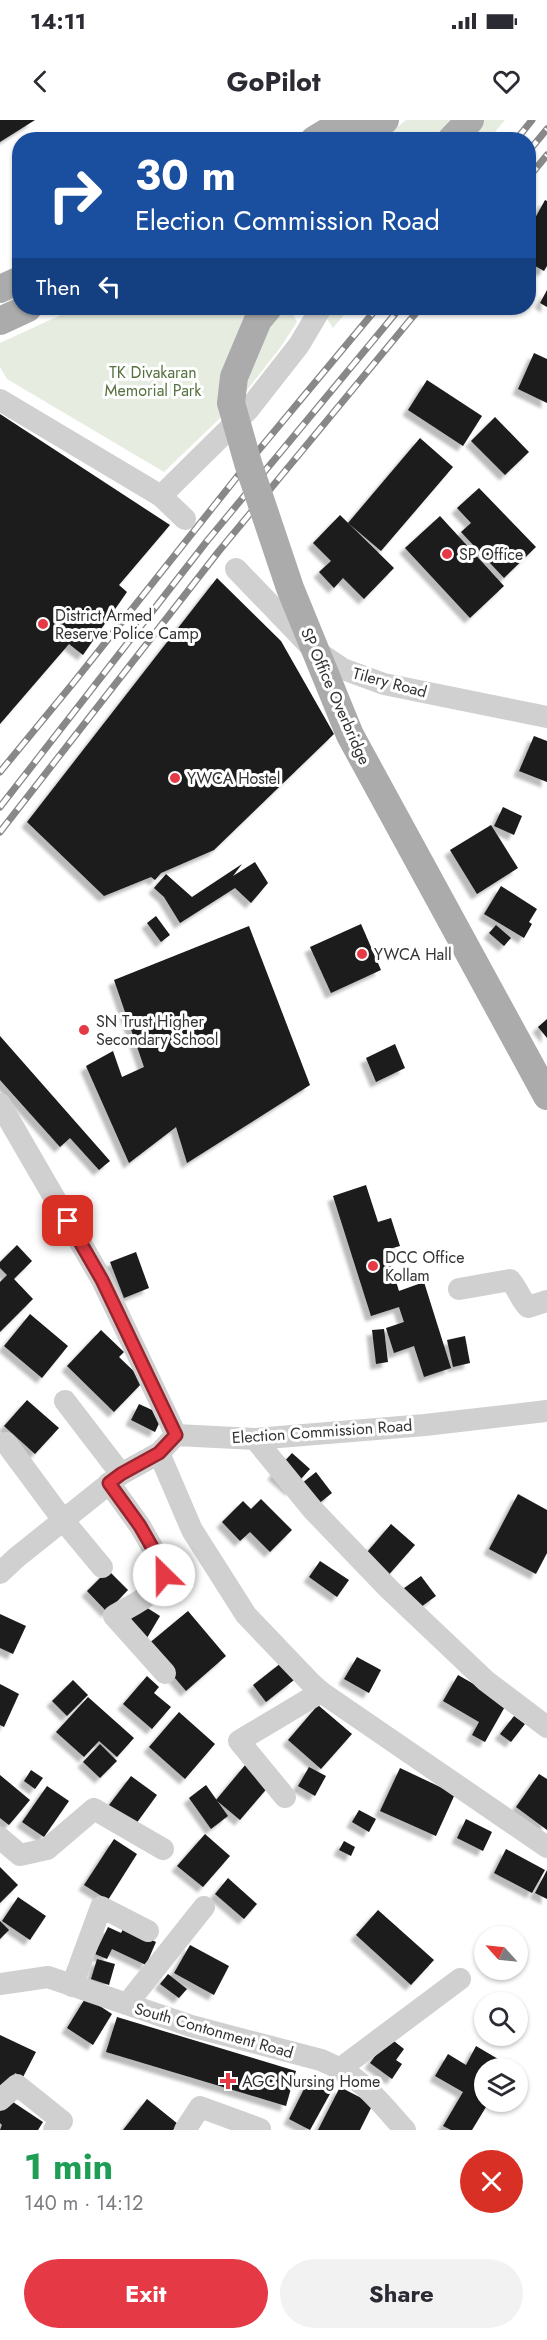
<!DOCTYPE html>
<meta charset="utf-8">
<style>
:root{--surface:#fff;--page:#f2f2f3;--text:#2b2b33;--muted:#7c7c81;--accent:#e63946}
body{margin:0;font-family:Jost,sans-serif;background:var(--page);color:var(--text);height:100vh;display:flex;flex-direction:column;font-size:22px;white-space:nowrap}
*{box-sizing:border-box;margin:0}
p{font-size:20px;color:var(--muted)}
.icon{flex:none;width:33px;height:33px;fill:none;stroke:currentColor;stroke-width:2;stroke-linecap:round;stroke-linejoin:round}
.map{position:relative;height:2010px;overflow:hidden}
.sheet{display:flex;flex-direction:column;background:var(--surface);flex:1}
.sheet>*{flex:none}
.top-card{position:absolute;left:12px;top:12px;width:524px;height:183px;border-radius:24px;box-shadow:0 2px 4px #0004;background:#1a4fa0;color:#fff;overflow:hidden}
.needle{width:39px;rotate:297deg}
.tools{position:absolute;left:474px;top:1806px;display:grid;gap:12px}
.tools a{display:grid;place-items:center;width:54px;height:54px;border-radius:50%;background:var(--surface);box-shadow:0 2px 4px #0004;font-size:30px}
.pin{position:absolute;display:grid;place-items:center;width:51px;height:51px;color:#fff;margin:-26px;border-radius:12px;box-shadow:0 3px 9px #0006}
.me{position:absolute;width:66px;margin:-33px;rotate:337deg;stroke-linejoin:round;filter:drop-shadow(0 0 4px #0008)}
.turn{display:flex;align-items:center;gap:21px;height:126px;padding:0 24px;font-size:27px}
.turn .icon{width:78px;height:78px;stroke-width:2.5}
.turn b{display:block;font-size:42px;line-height:51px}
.then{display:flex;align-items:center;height:57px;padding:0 24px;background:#0003;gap:12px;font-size:22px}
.round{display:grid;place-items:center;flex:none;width:63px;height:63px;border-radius:32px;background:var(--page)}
.headline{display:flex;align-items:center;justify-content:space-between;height:102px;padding:0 24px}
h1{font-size:36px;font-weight:700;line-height:45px;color:#1e9e55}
.button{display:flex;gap:12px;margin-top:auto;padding:12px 24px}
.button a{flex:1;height:69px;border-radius:36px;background:var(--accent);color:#fff;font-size:24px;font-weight:700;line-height:69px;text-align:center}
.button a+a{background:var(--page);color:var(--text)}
.status{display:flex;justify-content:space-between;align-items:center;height:42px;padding:0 30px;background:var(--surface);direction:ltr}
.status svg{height:16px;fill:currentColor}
header{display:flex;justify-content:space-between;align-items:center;height:78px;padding:0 24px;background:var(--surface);font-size:27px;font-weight:700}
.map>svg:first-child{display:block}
.green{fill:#e6ecdf}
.building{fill:#1a1a1a;filter:url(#shadow)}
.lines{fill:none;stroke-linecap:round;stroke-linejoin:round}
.minor{stroke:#d0d0d0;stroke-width:22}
.major{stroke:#ababab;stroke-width:28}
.rail-casing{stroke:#888;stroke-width:7}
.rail{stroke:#fff;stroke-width:4.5;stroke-dasharray:14;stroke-linecap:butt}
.major-bridge{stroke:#ababab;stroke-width:28}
.route-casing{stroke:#96252e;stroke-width:15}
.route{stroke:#e63946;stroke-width:10}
.poi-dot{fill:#e63946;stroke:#fff;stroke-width:2}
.labels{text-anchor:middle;stroke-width:6;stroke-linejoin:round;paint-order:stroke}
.park-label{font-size:16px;fill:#56703f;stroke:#fff}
.poi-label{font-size:16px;fill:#333;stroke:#fff;text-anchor:start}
.street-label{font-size:16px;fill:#333;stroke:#fff}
</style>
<div class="status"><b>14:11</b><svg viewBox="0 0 49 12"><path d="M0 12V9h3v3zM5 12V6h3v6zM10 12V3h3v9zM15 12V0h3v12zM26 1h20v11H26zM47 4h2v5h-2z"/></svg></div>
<header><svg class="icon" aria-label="back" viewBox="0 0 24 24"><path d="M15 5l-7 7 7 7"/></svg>GoPilot<svg class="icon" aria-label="heart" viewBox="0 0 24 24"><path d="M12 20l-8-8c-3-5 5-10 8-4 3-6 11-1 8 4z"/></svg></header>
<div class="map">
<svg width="547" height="2010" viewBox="0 0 547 2010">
<defs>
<filter id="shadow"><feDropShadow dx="-5.5" dy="5.5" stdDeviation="1.5" flood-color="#0004"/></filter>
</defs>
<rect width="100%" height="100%" fill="#fff"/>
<g class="green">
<polygon points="406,0 505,0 489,19 382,20"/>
<polygon points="76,188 290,188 297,202 280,228 240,279 164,352 7,259 0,247 0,223"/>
<polygon points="320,188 350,188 333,208"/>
</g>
<g class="building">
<polygon points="0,0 35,0 0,22"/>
<polygon points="545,80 547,81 547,146 544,151 528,142 528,111"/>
<polygon points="547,170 547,187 540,183"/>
<polygon points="534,233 547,239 547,283 518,269"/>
<polygon points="427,260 482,296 463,326 408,290"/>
<polygon points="0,294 170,405 119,465 127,472 83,535 69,524 0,604"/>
<polygon points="495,297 529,332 505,355 471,321"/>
<polygon points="420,318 453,347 381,431 348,403"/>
<polygon points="479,368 536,427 504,458 461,412 471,403 457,388"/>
<polygon points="340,395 394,448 364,479 343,458 334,468 319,452 331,441 313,423"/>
<polygon points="440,396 504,466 470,498 405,428"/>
<polygon points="217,458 281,521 334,614 214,730 161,753 155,760 151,757 104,776 27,702"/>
<polygon points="534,616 547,621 547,662 519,651"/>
<polygon points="503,687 522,696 514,715 494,706"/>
<polygon points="491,705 518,748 477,774 450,730"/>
<polygon points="255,742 268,763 251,783 235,768 180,803 164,777 154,768 166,754 192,777 242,744 233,756"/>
<polygon points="501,766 537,789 529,802 532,804 524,818 484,794"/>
<polygon points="156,796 170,815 161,822 147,803"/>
<polygon points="361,804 381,850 331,873 310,827"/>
<polygon points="496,805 511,818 504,826 489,813"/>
<polygon points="249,806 310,965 187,1043 176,1007 129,1043 86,946 113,931 122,957 144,947 114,860"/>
<polygon points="547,899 547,918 538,907"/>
<polygon points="0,916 110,1041 99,1050 70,1018 60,1027 0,960"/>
<polygon points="395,924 405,948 376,962 366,938"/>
<polygon points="366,1065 378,1102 391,1098 400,1126 386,1130 399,1171 424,1162 451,1248 424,1257 414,1226 394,1233 386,1208 404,1202 399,1187 371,1196 333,1076"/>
<polygon points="17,1125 32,1141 14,1159 33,1179 0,1212 0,1162 7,1155 0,1148 0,1142"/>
<polygon points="136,1132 149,1168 124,1178 110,1142"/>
<polygon points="30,1194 68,1226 42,1258 4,1226"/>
<polygon points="384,1209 388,1242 376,1244 372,1210"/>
<polygon points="101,1210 124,1232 119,1237 144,1261 114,1292 67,1246"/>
<polygon points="465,1216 470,1243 453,1247 447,1220"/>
<polygon points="27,1280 59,1308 35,1334 4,1306"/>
<polygon points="139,1284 163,1295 155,1312 131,1300"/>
<polygon points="292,1333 310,1349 291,1370 273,1354"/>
<polygon points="316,1352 332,1373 312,1389 296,1368"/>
<polygon points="518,1374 547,1390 547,1433 536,1454 489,1429"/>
<polygon points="261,1379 292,1410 270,1432 250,1412 240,1421 222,1402 243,1381 251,1389"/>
<polygon points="391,1404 415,1425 386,1458 362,1438"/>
<polygon points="320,1441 349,1460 337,1477 309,1457"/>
<polygon points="108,1450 128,1470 107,1492 87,1471"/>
<polygon points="421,1456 436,1476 414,1492 400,1471"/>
<polygon points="141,1484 160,1496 147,1518 127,1505"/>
<polygon points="188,1491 226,1536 186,1571 147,1525"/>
<polygon points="0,1494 26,1506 13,1534 0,1528"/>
<polygon points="357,1537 381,1550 369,1573 344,1559"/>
<polygon points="281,1543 294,1560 266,1582 253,1565"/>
<polygon points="458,1555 507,1583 485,1622 472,1615 479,1602 443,1581"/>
<polygon points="147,1556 159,1567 154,1573 171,1587 152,1609 123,1584"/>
<polygon points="73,1560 88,1575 67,1596 52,1581"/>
<polygon points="0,1564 19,1574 4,1607 0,1605"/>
<polygon points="88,1577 134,1618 117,1637 99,1621 84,1637 56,1612"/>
<polygon points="318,1585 352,1614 321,1649 288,1620"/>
<polygon points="179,1592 215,1624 185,1659 149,1627"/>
<polygon points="514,1596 525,1604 511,1622 500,1614"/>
<polygon points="100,1624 117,1641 100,1658 83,1642"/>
<polygon points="246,1644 270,1665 240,1700 216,1680"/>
<polygon points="309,1647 326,1656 315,1676 298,1666"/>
<polygon points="400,1648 455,1674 436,1716 380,1691"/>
<polygon points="31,1650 43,1658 35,1669 24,1661"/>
<polygon points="539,1654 547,1659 547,1710 516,1687"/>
<polygon points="0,1655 30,1680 9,1705 0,1698"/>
<polygon points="131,1656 157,1675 133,1708 106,1689"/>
<polygon points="206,1665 228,1696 211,1709 189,1678"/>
<polygon points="47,1666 69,1681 44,1717 22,1702"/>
<polygon points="359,1690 376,1699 369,1712 352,1702"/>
<polygon points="466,1699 492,1712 483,1731 457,1718"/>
<polygon points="205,1714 230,1736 203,1767 177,1746"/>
<polygon points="114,1719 137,1734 108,1780 84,1765"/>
<polygon points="344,1721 355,1727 351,1736 339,1730"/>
<polygon points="506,1729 545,1750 532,1773 494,1753"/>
<polygon points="0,1747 18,1765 0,1783"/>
<polygon points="547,1750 547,1779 535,1773"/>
<polygon points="228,1758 257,1784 244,1799 215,1774"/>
<polygon points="18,1777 46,1796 30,1820 2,1801"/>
<polygon points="378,1790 434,1840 411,1865 356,1815"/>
<polygon points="0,1801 9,1810 0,1819"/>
<polygon points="108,1807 121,1813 124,1807 156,1822 146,1845 112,1829 107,1839 95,1834"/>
<polygon points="190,1825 229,1846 214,1875 174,1853"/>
<polygon points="97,1839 115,1844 109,1865 91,1859"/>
<polygon points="168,1854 187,1869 179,1878 160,1864"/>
<polygon points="86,1877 112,1894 93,1925 67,1908"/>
<polygon points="117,1897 296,1951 286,1986 106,1932"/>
<polygon points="0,1915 36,1932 23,1957 15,1953 5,1972 0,1970"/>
<polygon points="389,1917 404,1929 396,1940 402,1944 392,1959 370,1943"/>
<polygon points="476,1926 510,1946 508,1948 484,1948 484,1982 489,1982 472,2010 451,2010 443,2006 463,1972 435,1956 448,1934 466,1945"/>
<polygon points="309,1959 331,1972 310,2010 289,1999"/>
<polygon points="340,1967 373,1984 360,2010 318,2010"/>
<polygon points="7,1978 43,2002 38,2010 0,2010 2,2005 0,2003 0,1989"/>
<polygon points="147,1979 178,2004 173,2010 123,2010"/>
</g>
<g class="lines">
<g class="minor">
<polyline points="0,280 161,376 185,399"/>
<polyline points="161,376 248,290 299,225 321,188"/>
<polyline points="236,449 312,528 343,549 384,564 547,597"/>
<polyline points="0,984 102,1160 176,1315"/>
<path d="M459,1169L510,1160C518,1169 520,1179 528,1187L547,1181"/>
<polyline points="65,1281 121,1354"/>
<polyline points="255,1319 313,1390 389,1469 486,1561 547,1607"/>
<polyline points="6,1323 63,1400 102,1447"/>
<polyline points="159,1333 192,1410 246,1495 312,1564 321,1572 547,1727"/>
<path d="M109,1363L140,1406L164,1448C165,1472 131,1485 114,1496L165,1553"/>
<polyline points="0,1453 16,1438 121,1354 159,1333 176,1315 255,1319 425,1305 547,1291"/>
<polyline points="285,1677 239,1621 321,1572"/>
<polyline points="0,1718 20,1735 47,1729 94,1689 163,1729"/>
<path d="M0,1864L48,1857L191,1906L321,1940C362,1957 376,1978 405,2010"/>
<polyline points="72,1866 101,1787 148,1811"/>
<polyline points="127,1884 204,1787"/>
<polyline points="341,1948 460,1859"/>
<polyline points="0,1980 17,1965 62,2001 54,2010"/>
<polyline points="185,2010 200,1987 260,2009"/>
</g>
<g class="major">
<polyline points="314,20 347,0"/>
<polyline points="357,20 385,0"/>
<polyline points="451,20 470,0"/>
<polyline points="0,169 20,160"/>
<polyline points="0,201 28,188"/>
</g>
<defs>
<g id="rail">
<polyline points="516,20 532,0"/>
<polyline points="528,32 547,9"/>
<polyline points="528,58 547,35"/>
<polyline points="0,652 74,562 248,343 377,188"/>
<polyline points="0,687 207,421 400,188"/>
<polyline points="0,712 219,431 420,188"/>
</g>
</defs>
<use href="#rail" class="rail-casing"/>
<use href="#rail" class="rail"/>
<polyline class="major-bridge" points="268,188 258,200 234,257 231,283 248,343 290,468 350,615 547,976"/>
</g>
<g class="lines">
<defs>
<polyline id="route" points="68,1101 102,1160 176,1315 159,1333 121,1354 109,1363 140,1406 164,1448 164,1455"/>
</defs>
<use href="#route" class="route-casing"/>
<use href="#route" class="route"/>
</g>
<g class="poi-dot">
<circle cx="447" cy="434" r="6"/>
<circle cx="43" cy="504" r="6"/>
<circle cx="175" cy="658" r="6"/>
<circle cx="362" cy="834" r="6"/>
<circle cx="84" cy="910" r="6"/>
<circle cx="373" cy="1146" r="6"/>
<path d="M225 1952h6v6h6v6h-6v6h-6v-6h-6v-6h6z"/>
</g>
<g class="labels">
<g class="park-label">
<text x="153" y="258">TK Divakaran<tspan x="153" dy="18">Memorial Park</tspan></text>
</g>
<g class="poi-label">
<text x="459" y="440">SP Office</text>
<text x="55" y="501">District Armed<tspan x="55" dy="18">Reserve Police Camp</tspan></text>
<text x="187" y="664">YWCA Hostel</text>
<text x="374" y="840">YWCA Hall</text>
<text x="96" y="907">SN Trust Higher<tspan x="96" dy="18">Secondary School</tspan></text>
<text x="385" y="1143">DCC Office<tspan x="385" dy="18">Kollam</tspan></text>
<text x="242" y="1967">AGC Nursing Home</text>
</g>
<g class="street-label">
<text transform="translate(390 562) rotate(15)" y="6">Tilery Road</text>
<text transform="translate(336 576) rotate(66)" y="6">SP Office Overbridge</text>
<text transform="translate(322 1311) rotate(-4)" y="6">Election Commission Road</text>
<text transform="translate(214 1910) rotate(16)" y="6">South Contonment Road</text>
</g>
</g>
</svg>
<div class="tools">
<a><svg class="needle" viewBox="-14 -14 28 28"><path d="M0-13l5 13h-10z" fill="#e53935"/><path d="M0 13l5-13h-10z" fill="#7c7c81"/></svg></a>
<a><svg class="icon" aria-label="search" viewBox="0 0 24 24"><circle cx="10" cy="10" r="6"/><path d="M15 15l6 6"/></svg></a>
<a><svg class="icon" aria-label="layers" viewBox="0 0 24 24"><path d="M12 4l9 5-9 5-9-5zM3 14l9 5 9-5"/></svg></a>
</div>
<div class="pin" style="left:68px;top:1101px;background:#d93025"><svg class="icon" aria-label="arrive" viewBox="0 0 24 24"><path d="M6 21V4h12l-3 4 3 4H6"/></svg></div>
<svg class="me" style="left:164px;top:1455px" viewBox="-20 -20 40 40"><circle r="19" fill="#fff"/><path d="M0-13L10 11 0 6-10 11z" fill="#e63946"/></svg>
<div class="top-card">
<div class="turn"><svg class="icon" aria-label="right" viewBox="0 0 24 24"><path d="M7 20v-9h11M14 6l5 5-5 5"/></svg><div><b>30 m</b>Election Commission Road</div></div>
<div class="then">Then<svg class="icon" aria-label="left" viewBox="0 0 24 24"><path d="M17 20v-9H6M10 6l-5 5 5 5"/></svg></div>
</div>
</div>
<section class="sheet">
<div class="headline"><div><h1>1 min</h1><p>140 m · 14:12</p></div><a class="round" style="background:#d93025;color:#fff"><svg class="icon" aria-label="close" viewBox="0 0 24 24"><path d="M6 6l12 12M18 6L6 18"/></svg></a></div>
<div class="button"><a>Exit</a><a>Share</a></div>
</section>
